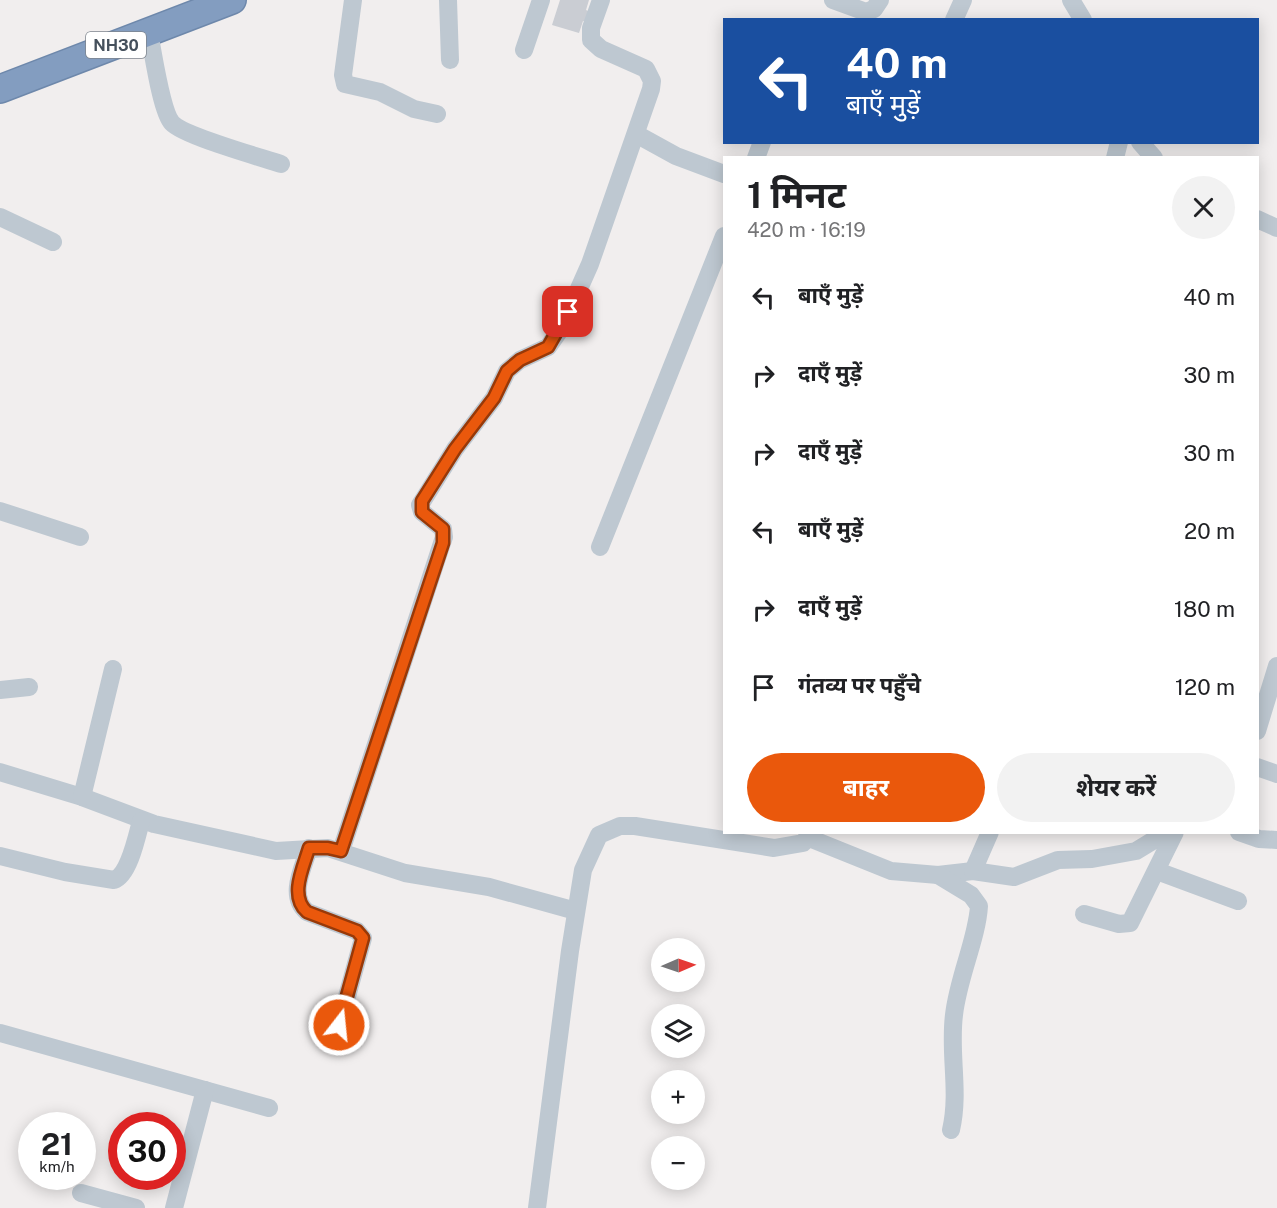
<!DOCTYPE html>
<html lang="hi">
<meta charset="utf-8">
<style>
:root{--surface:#fff;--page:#f2f2f2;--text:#202124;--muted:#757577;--accent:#ea580c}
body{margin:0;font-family:"Public Sans","Noto Sans Devanagari",sans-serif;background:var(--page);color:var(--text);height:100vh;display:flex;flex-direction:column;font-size:22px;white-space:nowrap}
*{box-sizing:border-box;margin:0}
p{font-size:20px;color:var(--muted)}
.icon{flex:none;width:33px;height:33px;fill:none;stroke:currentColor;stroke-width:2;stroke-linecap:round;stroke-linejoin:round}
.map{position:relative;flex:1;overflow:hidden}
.panel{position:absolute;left:723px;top:156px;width:536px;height:678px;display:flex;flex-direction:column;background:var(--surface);border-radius:0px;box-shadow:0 3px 15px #0003}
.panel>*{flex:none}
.hud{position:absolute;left:723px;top:18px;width:536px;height:126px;border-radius:0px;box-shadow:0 3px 15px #0003;background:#1a4fa0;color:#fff;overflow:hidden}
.needle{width:39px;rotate:88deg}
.controls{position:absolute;left:651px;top:938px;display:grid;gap:12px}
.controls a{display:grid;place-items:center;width:54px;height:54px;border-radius:50%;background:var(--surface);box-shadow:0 3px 15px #0003;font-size:30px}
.speed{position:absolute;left:18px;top:1112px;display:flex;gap:12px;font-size:30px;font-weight:700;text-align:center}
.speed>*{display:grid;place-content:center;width:78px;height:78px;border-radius:50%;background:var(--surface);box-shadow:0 3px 15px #0003;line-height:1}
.speed small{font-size:15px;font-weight:400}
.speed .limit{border:9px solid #d22;background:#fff;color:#111}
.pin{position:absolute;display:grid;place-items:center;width:51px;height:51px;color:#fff;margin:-26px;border-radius:12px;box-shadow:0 3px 9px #0006}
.me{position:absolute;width:66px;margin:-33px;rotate:16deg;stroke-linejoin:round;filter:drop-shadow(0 0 4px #0008)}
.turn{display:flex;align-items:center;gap:21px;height:126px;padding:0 24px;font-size:27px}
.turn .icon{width:78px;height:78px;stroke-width:2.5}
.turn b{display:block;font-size:42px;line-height:51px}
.round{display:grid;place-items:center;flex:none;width:63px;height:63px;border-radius:32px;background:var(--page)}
.head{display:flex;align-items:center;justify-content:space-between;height:102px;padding:0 24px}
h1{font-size:36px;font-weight:700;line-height:45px}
.cta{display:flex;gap:12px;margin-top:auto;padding:12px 24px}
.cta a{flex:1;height:69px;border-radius:36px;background:var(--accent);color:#fff;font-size:24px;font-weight:700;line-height:69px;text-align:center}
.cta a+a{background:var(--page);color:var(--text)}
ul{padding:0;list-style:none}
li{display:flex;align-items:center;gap:18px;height:78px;padding:0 24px}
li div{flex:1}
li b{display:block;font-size:22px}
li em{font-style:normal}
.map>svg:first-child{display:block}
.building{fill:#cacdd3}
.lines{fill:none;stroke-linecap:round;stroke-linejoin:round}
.highway-casing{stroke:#6e88ab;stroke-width:30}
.minor{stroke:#bec8d1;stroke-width:18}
.highway{stroke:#839dc0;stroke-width:27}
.route-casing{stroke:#983908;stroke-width:15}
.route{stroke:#ea580c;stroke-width:10}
.labels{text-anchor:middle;stroke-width:4.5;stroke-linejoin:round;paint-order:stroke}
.shield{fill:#fff;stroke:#7d848d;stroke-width:1.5}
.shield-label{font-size:16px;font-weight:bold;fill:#45505c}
</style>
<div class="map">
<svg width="1277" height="1208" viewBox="0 0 1277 1208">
<rect width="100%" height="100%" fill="#f1eeee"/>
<polygon class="building" points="560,0 589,0 586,10 590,12 587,22 583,21 579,33 552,25"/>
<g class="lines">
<defs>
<polyline id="highway" points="0,89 232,0"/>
</defs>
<use href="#highway" class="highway-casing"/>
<g class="minor">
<polyline points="353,0 343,75 345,84 380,92 414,109 437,114"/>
<polyline points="448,0 450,60"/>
<polyline points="833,0 866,12 874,9 880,0"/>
<polyline points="1071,0 1083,20"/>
<polyline points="954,20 963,0"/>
<path d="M149,33C153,51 161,111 172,123C184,136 260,157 281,164"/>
<polyline points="524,50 541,0"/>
<polyline points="636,134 676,156 724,174"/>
<polyline points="1140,142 1154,158"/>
<polyline points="756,158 762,142"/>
<polyline points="1115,158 1119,142"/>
<polyline points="0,217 53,242"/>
<polyline points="1257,219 1277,228"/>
<polyline points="0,511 80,537"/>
<polyline points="600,547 724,236"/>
<polyline points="0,690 29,687"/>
<polyline points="1257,731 1277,666"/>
<polyline points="1257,767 1277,774"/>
<polyline points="0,772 82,797 154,824 276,851 328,848 405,873 489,887 576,911"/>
<polyline points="82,797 113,669"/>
<polyline points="1239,832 1259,839 1277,840"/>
<polyline points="809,838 891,871 938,875 973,871 1014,877 1058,860 1092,859 1136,851 1159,837"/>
<path d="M309,848C303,868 288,896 307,912L357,931L363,938L334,1044"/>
<polyline points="341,851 444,537 443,529 422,512 420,505 455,449 494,398 507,371 520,360 548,347 562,327 590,264 651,89 652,81 646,69 601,49 591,40 591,28 601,0"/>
<path d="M0,856L65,872L114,880C129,875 137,836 141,821"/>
<polyline points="973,871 990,832"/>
<polyline points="1157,871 1238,901"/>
<path d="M938,875L971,895L979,906C977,939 958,978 954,1015C949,1054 960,1091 951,1130"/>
<polyline points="1084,914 1119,924 1130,923 1175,832"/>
<polyline points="0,1033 269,1108"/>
<polyline points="81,1193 136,1208"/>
<polyline points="174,1208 205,1090"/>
<polyline points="537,1208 570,951 583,870 599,835 620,826 635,826 774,848 803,843 812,832"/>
</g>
<use href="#highway" class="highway"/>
</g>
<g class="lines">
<defs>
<path id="route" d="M339,1025L363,938L357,931L307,912C289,896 303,868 309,848H328L341,851L443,543V529L422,512V501L455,449L494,398L507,371L520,360L548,347L568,312"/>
</defs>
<use href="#route" class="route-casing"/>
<use href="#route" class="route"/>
</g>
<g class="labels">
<rect class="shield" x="86" y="32" width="60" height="26" rx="4.5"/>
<g class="shield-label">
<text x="116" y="51">NH30</text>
</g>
</g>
</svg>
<div class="controls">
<a><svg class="needle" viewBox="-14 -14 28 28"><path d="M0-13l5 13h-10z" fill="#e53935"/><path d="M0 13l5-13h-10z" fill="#757577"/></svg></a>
<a><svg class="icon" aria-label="layers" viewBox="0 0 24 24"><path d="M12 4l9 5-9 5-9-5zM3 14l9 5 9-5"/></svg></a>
<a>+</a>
<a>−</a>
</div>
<div class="speed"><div>21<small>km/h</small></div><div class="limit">30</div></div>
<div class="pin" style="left:568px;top:312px;background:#d93025"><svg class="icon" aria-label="arrive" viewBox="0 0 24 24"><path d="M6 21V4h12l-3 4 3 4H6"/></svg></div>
<svg class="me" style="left:339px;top:1025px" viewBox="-20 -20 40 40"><circle r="17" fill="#ea580c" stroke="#fff" stroke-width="3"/><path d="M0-11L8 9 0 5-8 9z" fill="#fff"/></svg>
<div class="hud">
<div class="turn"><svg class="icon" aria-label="left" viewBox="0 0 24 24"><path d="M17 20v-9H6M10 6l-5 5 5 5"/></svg><div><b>40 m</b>बाएँ मुड़ें</div></div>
</div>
<section class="panel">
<div class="head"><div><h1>1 मिनट</h1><p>420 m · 16:19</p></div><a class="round"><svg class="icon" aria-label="close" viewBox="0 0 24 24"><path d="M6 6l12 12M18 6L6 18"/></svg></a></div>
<ul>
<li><svg class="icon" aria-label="left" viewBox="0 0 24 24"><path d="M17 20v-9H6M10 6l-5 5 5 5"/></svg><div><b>बाएँ मुड़ें</b></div><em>40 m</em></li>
<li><svg class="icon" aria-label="right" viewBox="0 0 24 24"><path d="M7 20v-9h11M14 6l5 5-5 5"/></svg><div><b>दाएँ मुड़ें</b></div><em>30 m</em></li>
<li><svg class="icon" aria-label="right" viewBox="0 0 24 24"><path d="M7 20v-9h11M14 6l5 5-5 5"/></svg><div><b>दाएँ मुड़ें</b></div><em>30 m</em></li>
<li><svg class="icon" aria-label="left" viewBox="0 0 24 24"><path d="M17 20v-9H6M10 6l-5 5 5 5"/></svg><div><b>बाएँ मुड़ें</b></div><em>20 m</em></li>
<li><svg class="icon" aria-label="right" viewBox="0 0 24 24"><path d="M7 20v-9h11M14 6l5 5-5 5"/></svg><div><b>दाएँ मुड़ें</b></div><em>180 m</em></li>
<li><svg class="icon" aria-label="arrive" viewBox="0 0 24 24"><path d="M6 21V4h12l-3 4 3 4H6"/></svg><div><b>गंतव्य पर पहुँचे</b></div><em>120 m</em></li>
</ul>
<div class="cta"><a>बाहर</a><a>शेयर करें</a></div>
</section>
</div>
